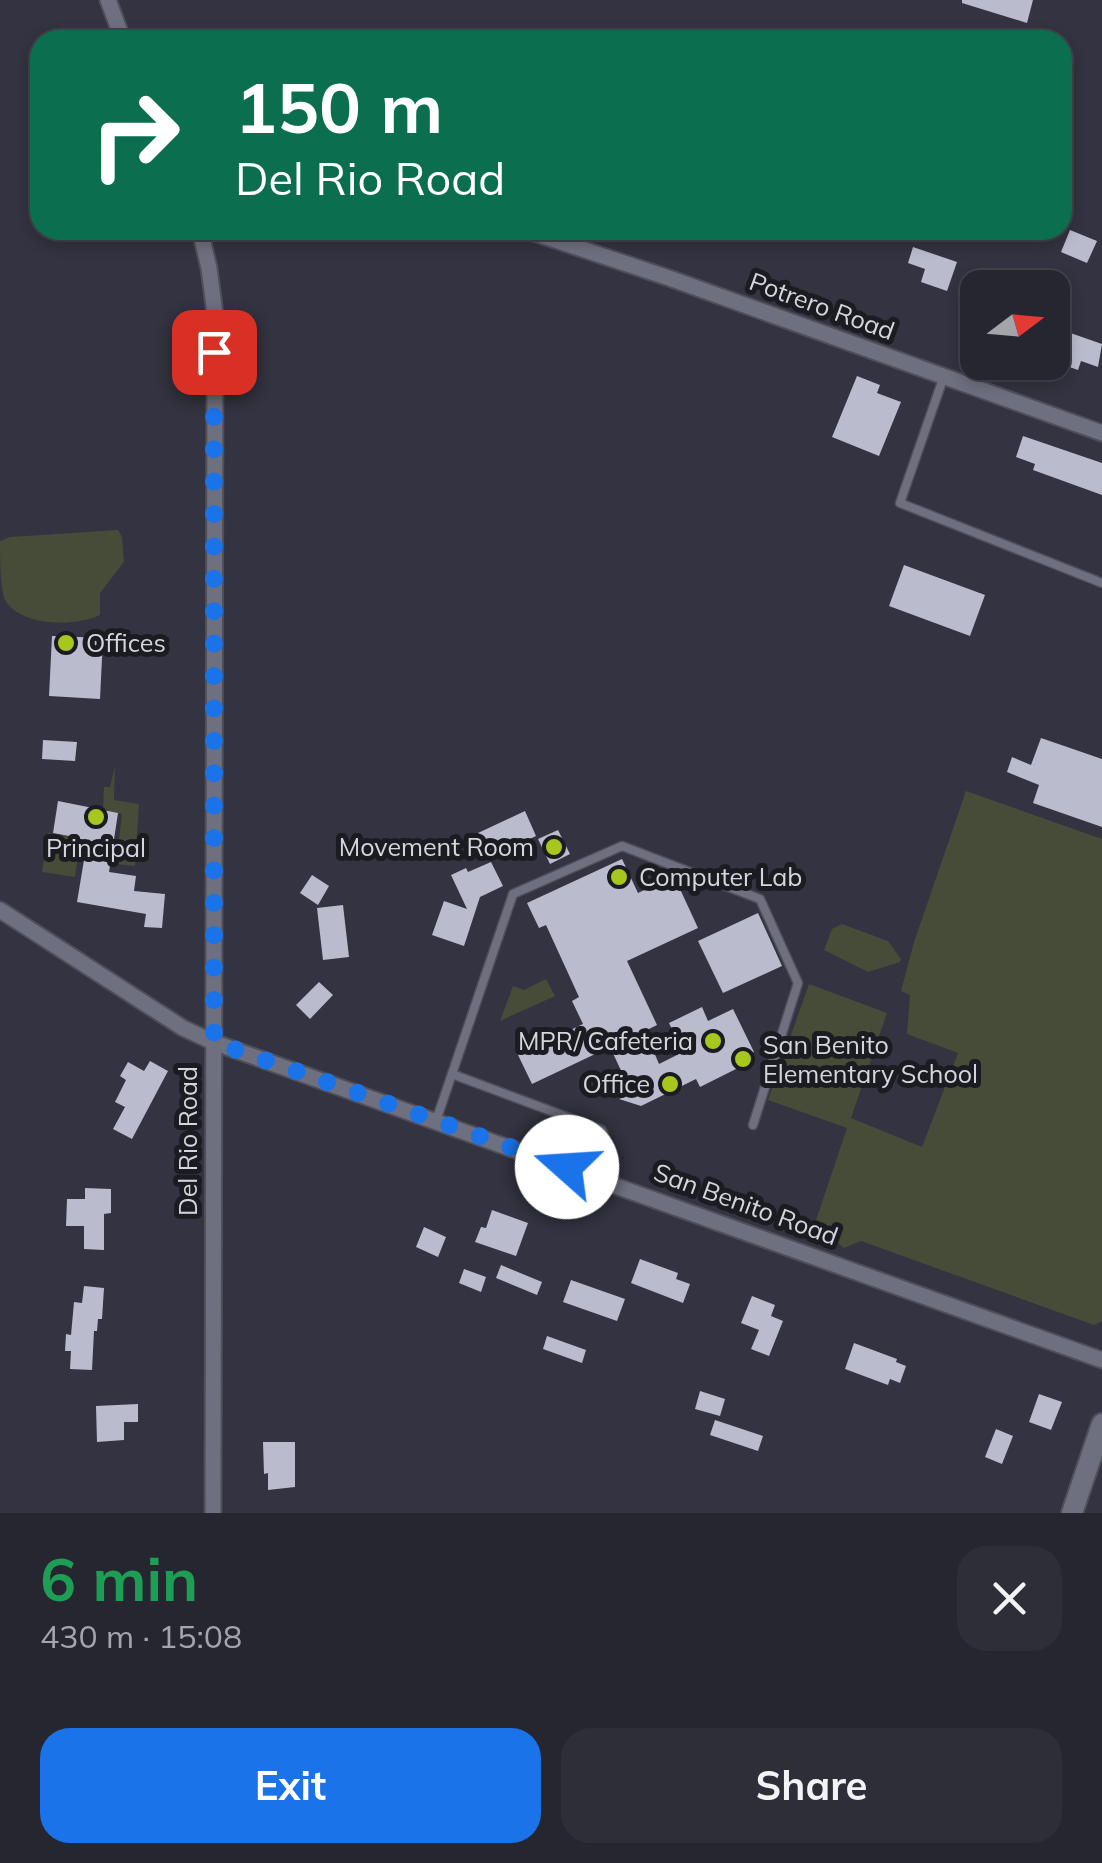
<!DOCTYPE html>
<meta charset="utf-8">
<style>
:root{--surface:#262631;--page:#2e2e39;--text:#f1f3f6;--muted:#a4a5ab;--line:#42434d;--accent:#1a73e8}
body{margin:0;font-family:Mulish,sans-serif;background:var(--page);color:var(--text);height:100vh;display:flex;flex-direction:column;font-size:38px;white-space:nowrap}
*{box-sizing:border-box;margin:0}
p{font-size:32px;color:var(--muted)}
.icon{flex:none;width:55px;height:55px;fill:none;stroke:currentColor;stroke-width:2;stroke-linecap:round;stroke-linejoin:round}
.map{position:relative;height:1513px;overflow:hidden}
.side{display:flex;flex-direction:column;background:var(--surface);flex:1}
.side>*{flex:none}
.guide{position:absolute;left:30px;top:30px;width:1042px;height:210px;border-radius:30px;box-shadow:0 5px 15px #0003,0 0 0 2px var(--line);background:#0b6e4f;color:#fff;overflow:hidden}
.needle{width:65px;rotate:74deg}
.buttons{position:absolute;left:960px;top:270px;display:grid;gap:20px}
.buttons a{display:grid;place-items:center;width:110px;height:110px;border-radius:20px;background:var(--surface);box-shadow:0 5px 15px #0003,0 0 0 2px var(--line);font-size:50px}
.pin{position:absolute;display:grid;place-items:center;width:85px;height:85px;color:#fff;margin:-42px;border-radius:20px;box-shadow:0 5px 15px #0006}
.me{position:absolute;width:110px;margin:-55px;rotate:289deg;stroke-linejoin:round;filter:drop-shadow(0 0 8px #0008)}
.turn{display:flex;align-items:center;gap:35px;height:210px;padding:0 40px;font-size:45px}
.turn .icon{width:130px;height:130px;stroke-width:2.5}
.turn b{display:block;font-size:70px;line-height:85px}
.round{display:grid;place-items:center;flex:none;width:105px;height:105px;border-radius:30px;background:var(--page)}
.headline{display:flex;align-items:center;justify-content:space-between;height:170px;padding:0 40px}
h1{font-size:60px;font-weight:700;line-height:75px;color:#1e9e55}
.button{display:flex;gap:20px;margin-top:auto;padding:20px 40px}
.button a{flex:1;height:115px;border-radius:30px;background:var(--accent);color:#fff;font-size:40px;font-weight:700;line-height:115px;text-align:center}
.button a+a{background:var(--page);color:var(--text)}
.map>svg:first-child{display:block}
.green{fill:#464c37}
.building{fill:#babbcc}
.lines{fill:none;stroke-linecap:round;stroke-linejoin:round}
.service-casing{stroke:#4f4f5a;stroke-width:11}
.minor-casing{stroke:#4f4f5a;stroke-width:19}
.tertiary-casing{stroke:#4f4f5a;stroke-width:24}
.service{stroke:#6f707f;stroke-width:8}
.minor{stroke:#6f707f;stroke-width:15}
.tertiary{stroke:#6f707f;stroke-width:20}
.route{stroke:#1a73e8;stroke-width:18;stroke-dasharray:0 32.4}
.poi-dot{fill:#a7c71e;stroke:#1b1c22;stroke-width:4}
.labels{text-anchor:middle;stroke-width:10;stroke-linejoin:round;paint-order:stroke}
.street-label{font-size:25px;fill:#d4d5de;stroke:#1b1c22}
.poi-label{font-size:25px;fill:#d4d5de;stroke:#1b1c22;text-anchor:start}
</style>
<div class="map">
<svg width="1102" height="1513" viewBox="0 0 1102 1513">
<rect width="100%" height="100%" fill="#333341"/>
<g class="green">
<path d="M118,530L122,537L124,562L100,593V615C75,627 18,627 4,598C0,582 0,559 0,541L10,537Z"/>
<polygon points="115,766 114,800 139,804 135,866 116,864 122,814 103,811 104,787 110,787"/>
<polygon points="966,791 1102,839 1102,1321 1094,1325 861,1241 844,1248 827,1234 813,1229 847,1128 768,1100 809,984 887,1013 851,1118 922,1147 958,1053 907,1034 910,995 901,991 914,942"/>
<polygon points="48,833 81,837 75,877 42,872"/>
<polygon points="842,924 888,941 901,959 900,962 868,972 824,950 832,929"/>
<polygon points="546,979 555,996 500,1021 513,986 524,990"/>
</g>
<g class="building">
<polygon points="962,0 1033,0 1027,23 962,3"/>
<polygon points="1070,230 1097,241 1087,263 1061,252"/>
<polygon points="913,247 957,262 947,291 921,282 925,269 908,263"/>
<polygon points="1059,329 1102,344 1098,367 1081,361 1078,370 1052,361 1052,346"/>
<polygon points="857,376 880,385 877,393 901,402 879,456 832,437"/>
<polygon points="1023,436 1102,463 1102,495 1033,470 1035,464 1016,457"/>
<polygon points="904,565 985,595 970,636 889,606"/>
<polygon points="52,636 103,638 100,699 49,696"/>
<polygon points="1041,738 1102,759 1102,827 1033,803 1039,785 1007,772 1012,757 1031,765"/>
<polygon points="43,740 77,742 75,761 42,759"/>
<polygon points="58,801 118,813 109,872 136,876 134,891 165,894 162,928 144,927 146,914 77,902 84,860 78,859 80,838 53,833"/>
<polygon points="525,811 536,836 490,858 478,833"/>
<polygon points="558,830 570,854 550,864 538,839"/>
<polygon points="622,859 638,893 674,876 698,928 627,961 657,1025 645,1031 659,1064 683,1052 669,1023 702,1007 708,1021 733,1009 754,1052 733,1063 736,1069 700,1087 696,1079 641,1106 619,1099 632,1094 610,1047 532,1084 518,1055 583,1024 572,1001 579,997 546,925 539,928 527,903"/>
<polygon points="491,862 503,886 480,897 464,946 432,935 444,901 467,909 451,875 466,868 468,872"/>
<polygon points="312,875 329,886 318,905 300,893"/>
<polygon points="343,905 349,957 323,960 317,908"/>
<polygon points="758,913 782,966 723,993 698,941"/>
<polygon points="319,982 333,995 310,1019 296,1005"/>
<polygon points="150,1061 168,1071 132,1139 113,1129 125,1107 115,1102 126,1080 120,1076 128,1062 144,1071"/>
<polygon points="85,1188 111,1189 111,1213 104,1214 104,1250 84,1249 84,1226 66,1226 67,1199 85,1199"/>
<polygon points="492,1210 528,1223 516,1256 475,1242 481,1227 486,1228"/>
<polygon points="424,1227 446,1237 438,1257 416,1247"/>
<polygon points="640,1259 678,1273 676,1279 690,1284 683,1303 631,1283"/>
<polygon points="501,1265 542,1282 537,1295 496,1278"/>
<polygon points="464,1269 486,1277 481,1292 459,1283"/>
<polygon points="571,1280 625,1299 617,1321 563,1302"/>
<polygon points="84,1286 104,1288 102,1319 98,1319 97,1331 94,1331 92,1370 70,1369 71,1351 65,1351 66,1334 71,1335 74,1302 82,1303"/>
<polygon points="752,1296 775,1305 771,1316 783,1321 769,1356 751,1349 759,1330 741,1323"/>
<polygon points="547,1336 586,1350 582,1363 543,1349"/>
<polygon points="854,1343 897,1359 896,1362 906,1366 900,1383 890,1379 888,1385 845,1369"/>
<polygon points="700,1391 725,1399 720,1416 695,1409"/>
<polygon points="1039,1394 1062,1402 1051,1430 1029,1422"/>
<polygon points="138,1404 138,1422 124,1422 124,1440 97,1442 96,1406"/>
<polygon points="715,1420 763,1436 758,1451 710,1435"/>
<polygon points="996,1429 1013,1436 1002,1464 985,1457"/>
<polygon points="263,1442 295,1442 295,1487 268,1490 268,1473 264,1474"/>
</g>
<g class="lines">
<defs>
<g id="service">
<polyline points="944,376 900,503 1102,583"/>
<polyline points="452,1074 602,1130 609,1148 599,1179"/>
<polyline points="436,1121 513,894 622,846 760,899 798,983 753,1125"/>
</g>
<g id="minor">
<polyline points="108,0 123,40"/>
<polyline points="200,230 209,268 215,314 213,1513"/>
<polyline points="525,230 669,278 1102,433"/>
<polyline points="0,910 183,1028 213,1042 1102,1360"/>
</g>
<polyline id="tertiary" points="1072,1513 1102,1424"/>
</defs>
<use href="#service" class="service-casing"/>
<use href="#minor" class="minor-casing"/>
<use href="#tertiary" class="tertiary-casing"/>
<use href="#service" class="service"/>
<use href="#minor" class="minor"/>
<use href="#tertiary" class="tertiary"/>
</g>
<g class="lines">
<polyline class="route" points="214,352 214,1042 567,1167"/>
</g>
<g class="poi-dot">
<circle cx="66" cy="643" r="10"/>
<circle cx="96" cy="817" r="10"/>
<circle cx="554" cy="847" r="10"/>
<circle cx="619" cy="877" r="10"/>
<circle cx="713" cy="1041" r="10"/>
<circle cx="743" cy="1059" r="10"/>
<circle cx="670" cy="1084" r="10"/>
</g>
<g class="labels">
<g class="street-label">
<text transform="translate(822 306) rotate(20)" y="9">Potrero Road</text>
<text transform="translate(188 1141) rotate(-90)" y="9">Del Rio Road</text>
<text transform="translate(746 1204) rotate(20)" y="9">San Benito Road</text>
</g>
<g class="poi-label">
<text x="86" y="652">Offices</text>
<text x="534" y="856" text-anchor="end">Movement Room</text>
<text x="96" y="857" text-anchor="middle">Principal</text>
<text x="639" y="886">Computer Lab</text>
<text x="693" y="1050" text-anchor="end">MPR/ Cafeteria</text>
<text x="763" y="1054">San Benito<tspan x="763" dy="29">Elementary School</tspan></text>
<text x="650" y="1093" text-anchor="end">Office</text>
</g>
</g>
</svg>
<div class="buttons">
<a><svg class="needle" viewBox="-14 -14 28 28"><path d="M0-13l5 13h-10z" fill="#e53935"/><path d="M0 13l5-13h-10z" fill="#a4a5ab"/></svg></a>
</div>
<div class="pin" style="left:214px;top:352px;background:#d93025"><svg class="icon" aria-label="arrive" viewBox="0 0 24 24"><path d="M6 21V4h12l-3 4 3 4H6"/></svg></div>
<svg class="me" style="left:567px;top:1167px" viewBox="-20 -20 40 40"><circle r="19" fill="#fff"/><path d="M0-13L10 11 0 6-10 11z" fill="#1a73e8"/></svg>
<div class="guide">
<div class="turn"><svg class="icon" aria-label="right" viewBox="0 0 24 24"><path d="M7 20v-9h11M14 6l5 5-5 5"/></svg><div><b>150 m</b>Del Rio Road</div></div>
</div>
</div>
<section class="side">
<div class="headline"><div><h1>6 min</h1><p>430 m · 15:08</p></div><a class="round"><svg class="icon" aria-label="close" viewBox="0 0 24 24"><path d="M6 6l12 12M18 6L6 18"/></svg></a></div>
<div class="button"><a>Exit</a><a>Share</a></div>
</section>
